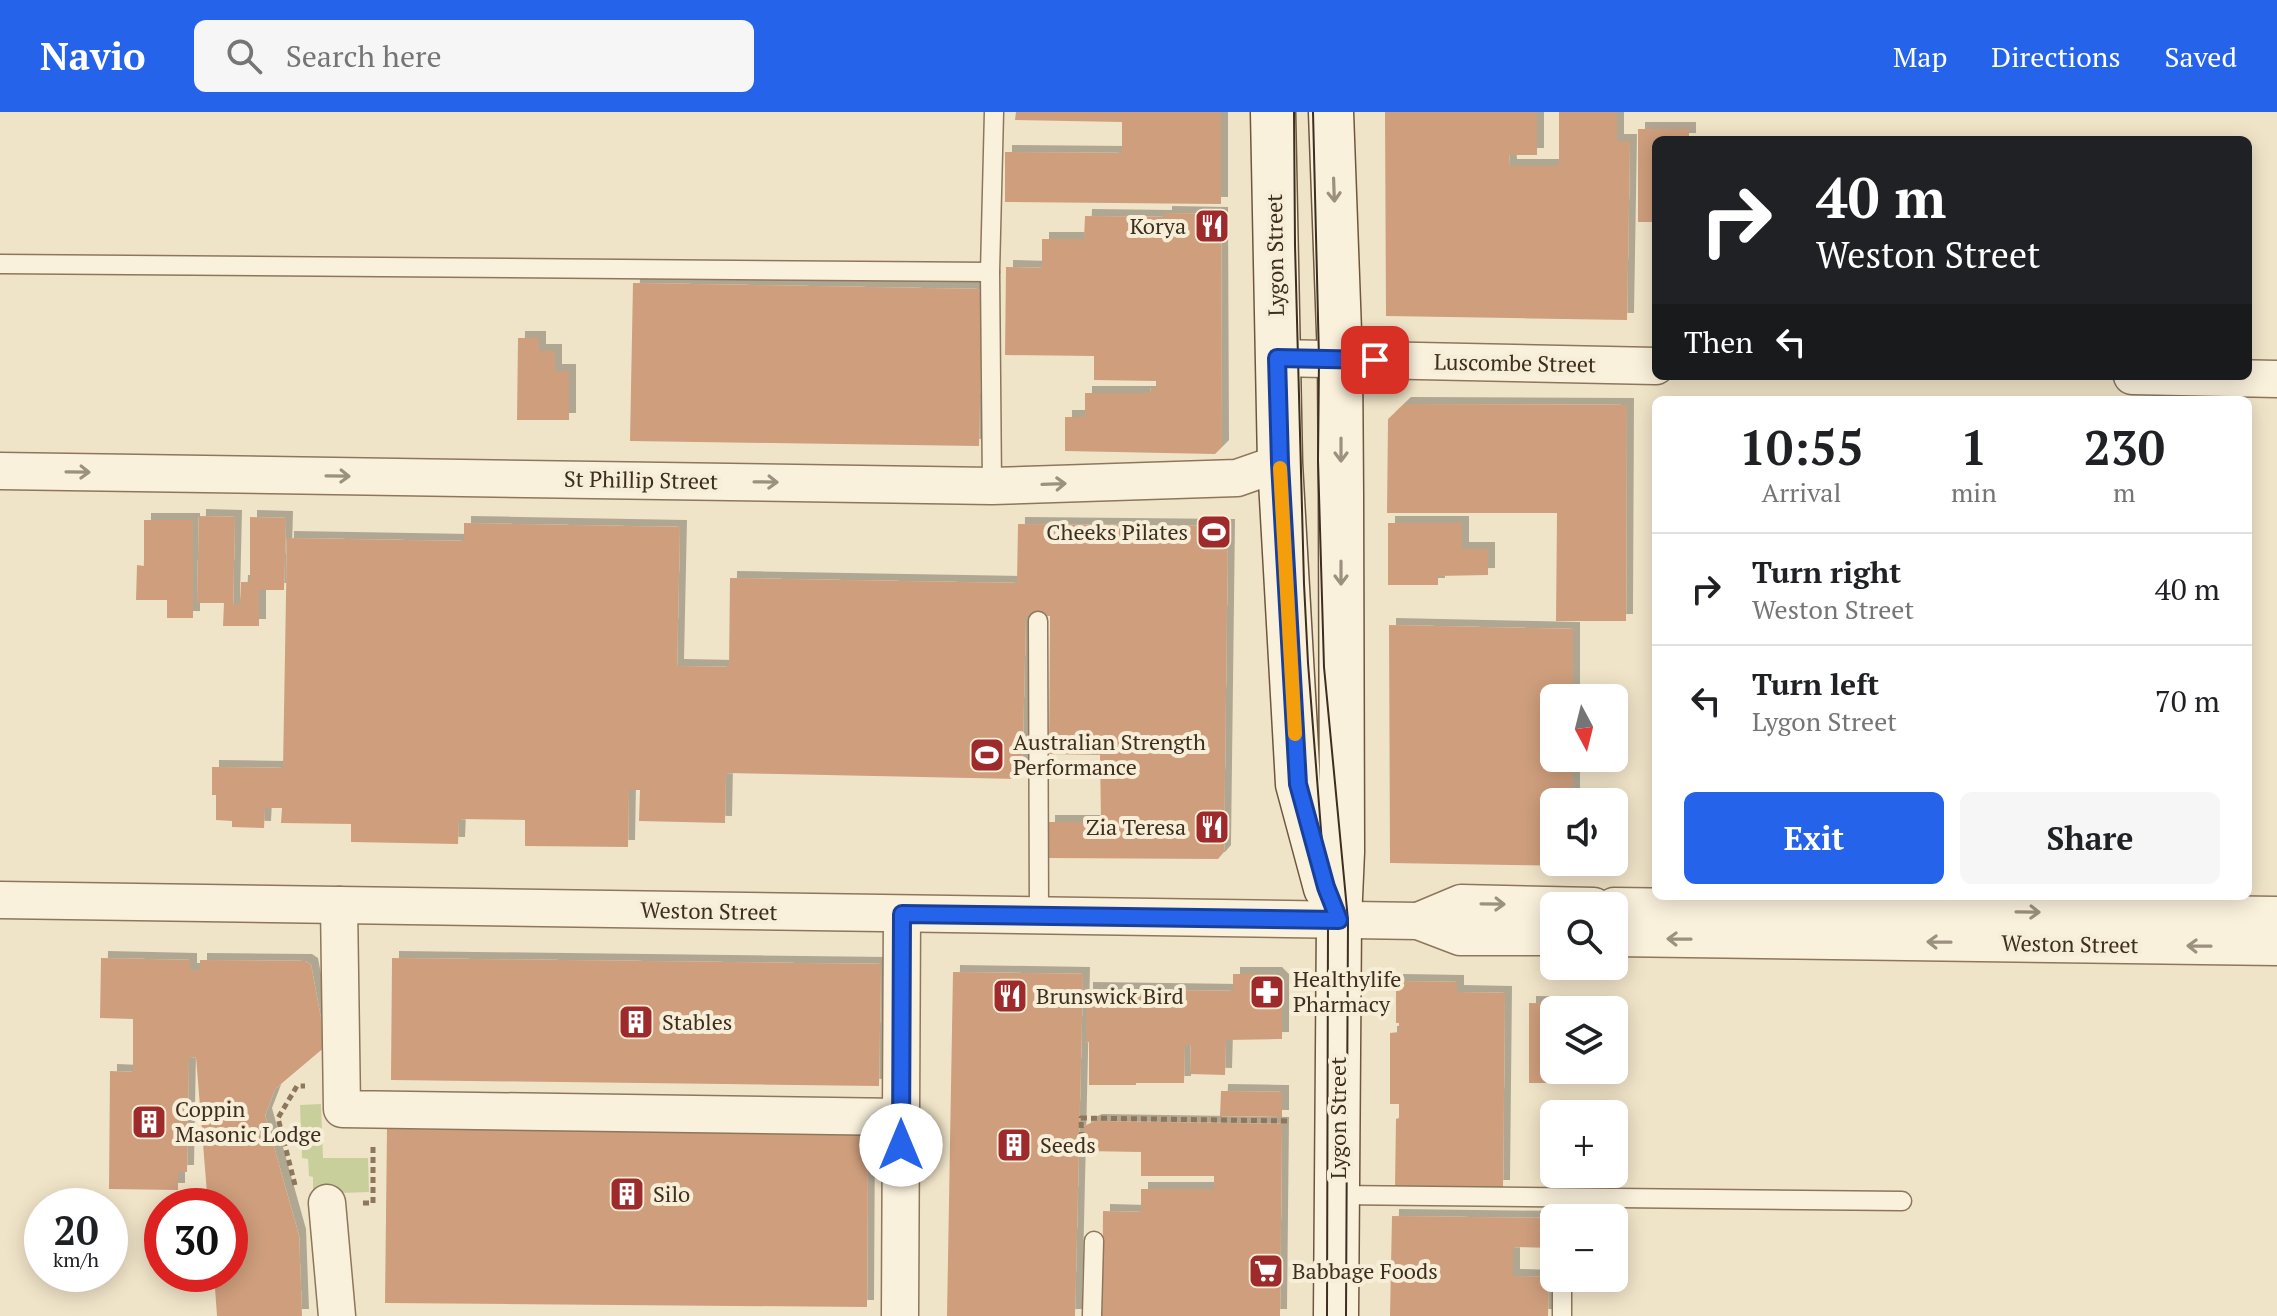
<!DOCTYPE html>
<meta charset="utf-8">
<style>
:root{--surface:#fff;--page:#f6f6f6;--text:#202124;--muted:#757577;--line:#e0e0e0;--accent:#2563eb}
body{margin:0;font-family:"PT Serif",serif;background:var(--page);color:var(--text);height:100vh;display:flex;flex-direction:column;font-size:30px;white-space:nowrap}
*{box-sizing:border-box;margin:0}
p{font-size:26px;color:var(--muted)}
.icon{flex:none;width:44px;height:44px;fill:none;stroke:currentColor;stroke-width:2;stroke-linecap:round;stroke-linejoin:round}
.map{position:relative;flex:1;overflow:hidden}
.panel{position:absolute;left:1652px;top:284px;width:600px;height:504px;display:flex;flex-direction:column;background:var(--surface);border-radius:12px;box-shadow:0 4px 20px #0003}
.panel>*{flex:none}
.banner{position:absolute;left:1652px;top:24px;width:600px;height:244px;border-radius:12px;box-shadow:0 4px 20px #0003;background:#202124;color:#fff;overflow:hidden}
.needle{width:52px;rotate:173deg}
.controls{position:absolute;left:1540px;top:572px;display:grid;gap:16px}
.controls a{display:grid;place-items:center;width:88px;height:88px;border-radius:12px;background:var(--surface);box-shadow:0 4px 20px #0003;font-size:40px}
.speed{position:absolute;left:24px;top:1076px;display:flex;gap:16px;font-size:40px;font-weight:700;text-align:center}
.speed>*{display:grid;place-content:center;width:104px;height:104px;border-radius:50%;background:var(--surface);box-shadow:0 4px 20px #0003;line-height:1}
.speed small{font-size:20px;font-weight:400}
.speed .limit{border:12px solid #d22;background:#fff;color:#111}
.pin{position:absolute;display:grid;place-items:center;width:68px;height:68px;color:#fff;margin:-34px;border-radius:16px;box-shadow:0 4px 12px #0006}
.me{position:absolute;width:88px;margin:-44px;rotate:0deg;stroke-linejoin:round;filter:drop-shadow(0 0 6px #0008)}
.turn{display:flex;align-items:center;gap:28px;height:168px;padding:0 32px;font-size:36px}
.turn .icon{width:104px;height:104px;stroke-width:2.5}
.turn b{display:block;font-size:56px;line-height:68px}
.then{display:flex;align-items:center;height:76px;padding:0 32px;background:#0003;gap:16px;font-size:30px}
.eta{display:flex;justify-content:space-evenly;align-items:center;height:136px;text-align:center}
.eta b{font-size:48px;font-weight:700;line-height:56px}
.cta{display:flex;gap:16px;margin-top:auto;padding:16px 32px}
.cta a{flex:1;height:92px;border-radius:12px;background:var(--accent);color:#fff;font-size:32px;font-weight:700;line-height:92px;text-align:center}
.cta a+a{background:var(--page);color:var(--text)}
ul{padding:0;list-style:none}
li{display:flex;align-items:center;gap:24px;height:112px;padding:0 32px;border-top:2px solid var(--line)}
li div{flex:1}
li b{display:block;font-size:30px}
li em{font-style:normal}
header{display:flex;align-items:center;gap:48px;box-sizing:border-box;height:112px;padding:0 40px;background:var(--accent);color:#fff}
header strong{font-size:38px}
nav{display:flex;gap:44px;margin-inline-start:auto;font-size:28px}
.search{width:560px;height:72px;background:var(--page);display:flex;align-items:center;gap:20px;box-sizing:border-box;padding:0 28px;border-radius:12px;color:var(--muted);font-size:30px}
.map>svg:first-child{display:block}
.green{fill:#c9cf9b}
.building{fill:#cf9f7d;filter:url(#shadow)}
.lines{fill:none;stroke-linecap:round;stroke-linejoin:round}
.lane-casing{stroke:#8d765c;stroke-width:21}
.street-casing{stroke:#8d765c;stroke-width:39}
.secondary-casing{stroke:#6f573f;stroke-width:47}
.path{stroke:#8d765c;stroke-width:5;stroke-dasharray:6 4;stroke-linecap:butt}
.lane{stroke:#faf1dc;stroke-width:18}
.street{stroke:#faf1dc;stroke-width:36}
.secondary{stroke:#faf1dc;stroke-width:44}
.tram{stroke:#3d2e20;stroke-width:2}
.oneway{stroke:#9c907e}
.route-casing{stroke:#184099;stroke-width:20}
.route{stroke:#2563eb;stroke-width:14}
.slow{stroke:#f59e0b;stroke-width:14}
.labels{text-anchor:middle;stroke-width:8;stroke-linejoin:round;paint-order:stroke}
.poi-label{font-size:22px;fill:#3d2e20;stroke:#f7eed8;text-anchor:start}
.street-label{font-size:22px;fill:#3d2e20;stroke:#f7eed8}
</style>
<header>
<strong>Navio</strong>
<div class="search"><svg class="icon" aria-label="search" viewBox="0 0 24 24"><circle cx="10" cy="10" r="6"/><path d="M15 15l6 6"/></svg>Search here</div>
<nav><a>Map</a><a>Directions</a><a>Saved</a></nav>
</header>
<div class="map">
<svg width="2277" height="1204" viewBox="0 0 2277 1204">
<defs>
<filter id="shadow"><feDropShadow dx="7" dy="-7" stdDeviation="0" flood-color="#0004"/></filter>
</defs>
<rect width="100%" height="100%" fill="#f0e4c8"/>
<polygon class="green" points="321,992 323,1046 368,1046 369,1080 313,1082 313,1065 309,1064 308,1047 302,1046 300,993"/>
<g class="building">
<polygon points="1016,0 1221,0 1221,92 1005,90 1005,40 1122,41 1122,10 1015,8"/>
<polygon points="1385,0 1537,0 1537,43 1509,43 1510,54 1559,54 1559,0 1617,0 1617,29 1630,29 1627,208 1386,204"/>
<polygon points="1638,17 1689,17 1689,28 1656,28 1656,110 1638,110"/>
<polygon points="1165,101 1221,102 1222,335 1215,342 1065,339 1065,305 1085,305 1085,281 1150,281 1151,276 1156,276 1156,269 1094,268 1094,244 1005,243 1006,155 1042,156 1042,127 1084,127 1085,104 1165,105"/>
<polygon points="633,171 978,177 982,182 979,334 630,329"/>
<polygon points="518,226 539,226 539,239 555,239 555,259 569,259 569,308 517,308"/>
<polygon points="1404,292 1627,293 1626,509 1556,509 1557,401 1387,401 1388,307"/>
<polygon points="199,404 235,405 233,492 240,492 241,470 250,470 250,405 286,406 284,478 259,478 259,514 223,514 224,491 197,491"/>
<polygon points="144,408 193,408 193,506 167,506 167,488 136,488 137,453 144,454"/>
<polygon points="464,411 680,415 677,554 729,555 730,466 1017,471 1018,412 1228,414 1224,740 1218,747 1048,746 1048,710 1101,710 1100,643 1049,642 1050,504 1026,504 1022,667 726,661 725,711 639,709 640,678 629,678 628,735 525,734 525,708 459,707 458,732 351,730 351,712 281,711 282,696 265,696 264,716 232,715 232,709 216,708 216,683 212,683 212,655 283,656 287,426 464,429"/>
<polygon points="1388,411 1462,411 1462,437 1488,437 1488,463 1438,464 1438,473 1388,473"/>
<polygon points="1389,513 1573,517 1573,586 1554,586 1554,646 1573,646 1573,690 1554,690 1554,750 1573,750 1573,754 1390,751"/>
<polygon points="101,846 190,848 190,858 200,858 200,848 305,849 311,853 326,934 275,977 265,1003 299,1124 302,1204 217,1204 214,1162 230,1162 230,1094 208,1094 196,945 189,946 187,1060 178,1060 178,1078 109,1077 110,959 133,960 133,907 100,906"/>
<polygon points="392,846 881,852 879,974 391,968"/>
<polygon points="953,860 1083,862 1075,1204 947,1204"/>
<polygon points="1233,862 1275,862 1282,869 1282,927 1226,928 1225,963 1190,962 1191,933 1185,933 1184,971 1136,971 1136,973 1089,973 1089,930 1086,931 1086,877 1233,879"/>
<polygon points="1396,869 1457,870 1457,880 1505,881 1503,1075 1395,1075 1396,1007 1399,1006 1399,992 1390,992 1390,921 1399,920 1399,911 1396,911"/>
<polygon points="1529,891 1595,892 1595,898 1554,898 1553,971 1529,971"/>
<polygon points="1571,958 1595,958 1595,971 1570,971"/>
<polygon points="1221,979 1282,980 1282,1005 1220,1004"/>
<polygon points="1095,1009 1282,1012 1280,1204 1102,1204 1103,1099 1141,1100 1141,1077 1214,1077 1214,1064 1141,1064 1141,1040 1084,1039 1084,1014"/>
<polygon points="387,1017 868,1021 867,1195 385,1191"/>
<polygon points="1392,1104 1554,1106 1554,1136 1513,1135 1513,1164 1549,1165 1548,1204 1390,1204"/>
</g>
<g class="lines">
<defs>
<g id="lane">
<polyline points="0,152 990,160"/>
<polyline points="992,374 990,160 994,0"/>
<polyline points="1038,509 1039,804"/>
<polyline points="1337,1083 1902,1089"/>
<polyline points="1092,1204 1094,1129"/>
<polyline points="1562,1204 1562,1167"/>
</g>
<g id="street">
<polyline points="1277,246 1656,254"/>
<polyline points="2132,264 2277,267"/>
<polyline points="0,359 992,374 1237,366 1280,351"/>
<polyline points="0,788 1418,809 1460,825 1554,825"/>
<polyline points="339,793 342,997 901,1005"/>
<polyline points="1614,794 2277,803"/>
<polyline points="1418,809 1461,791 1594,794"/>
<polyline points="1614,826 2277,835"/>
<polyline points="327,1091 337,1204"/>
<polyline points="900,1204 902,802"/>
</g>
<g id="secondary">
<polyline points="1273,0 1280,351 1298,672 1326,776"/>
<polyline points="1331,0 1340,247 1341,383 1342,740 1339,808 1336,1204"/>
</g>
</defs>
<use href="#lane" class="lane-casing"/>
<use href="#street" class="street-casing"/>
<use href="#secondary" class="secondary-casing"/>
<g class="path">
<polyline points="1082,1036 1081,1006 1290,1009"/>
<polyline points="295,1073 278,1006 297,974 305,974"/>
<polyline points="363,1091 373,1091 373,1035"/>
</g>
<use href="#lane" class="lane"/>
<use href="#street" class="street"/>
<use href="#secondary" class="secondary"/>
<g class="tram">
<polyline points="1294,0 1295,133 1304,472 1308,551 1328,808 1327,1204"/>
<polyline points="1313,0 1319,247 1318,348 1324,555 1348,808 1346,1204"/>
</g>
</g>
<defs><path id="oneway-shaft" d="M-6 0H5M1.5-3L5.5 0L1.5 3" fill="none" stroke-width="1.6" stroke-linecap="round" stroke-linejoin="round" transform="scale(2)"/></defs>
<g class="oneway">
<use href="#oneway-shaft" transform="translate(1334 78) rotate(88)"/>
<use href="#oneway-shaft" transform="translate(1341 338) rotate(90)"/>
<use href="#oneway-shaft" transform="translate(78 360) rotate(1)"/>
<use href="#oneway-shaft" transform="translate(338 364) rotate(1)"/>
<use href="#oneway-shaft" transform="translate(766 370) rotate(1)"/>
<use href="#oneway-shaft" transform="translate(1054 372) rotate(-2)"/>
<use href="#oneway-shaft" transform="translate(1341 461) rotate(90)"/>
<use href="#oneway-shaft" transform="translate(1493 792) rotate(1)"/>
<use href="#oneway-shaft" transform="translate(2028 800) rotate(1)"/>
<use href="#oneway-shaft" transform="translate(1679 827) rotate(-179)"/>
<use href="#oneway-shaft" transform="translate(1939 830) rotate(-179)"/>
<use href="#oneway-shaft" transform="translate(2199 834) rotate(-179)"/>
</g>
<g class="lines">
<defs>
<polyline id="route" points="901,1033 902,802 1339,808 1326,775 1298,672 1280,351 1277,246 1375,248"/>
</defs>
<use href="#route" class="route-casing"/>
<use href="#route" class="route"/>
<polyline class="slow" points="1280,356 1295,622"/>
</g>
<defs>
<symbol id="restaurant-square" viewBox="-11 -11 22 22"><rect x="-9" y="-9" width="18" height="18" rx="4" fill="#9e2a2b" stroke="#f7eed8"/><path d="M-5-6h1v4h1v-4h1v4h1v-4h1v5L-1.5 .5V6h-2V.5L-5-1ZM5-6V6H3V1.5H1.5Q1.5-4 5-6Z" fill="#fff"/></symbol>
<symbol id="stadium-square" viewBox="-11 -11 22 22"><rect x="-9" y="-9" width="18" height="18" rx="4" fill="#9e2a2b" stroke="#f7eed8"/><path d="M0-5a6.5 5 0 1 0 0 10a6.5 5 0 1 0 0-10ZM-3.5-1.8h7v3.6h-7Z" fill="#fff"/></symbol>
<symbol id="pharmacy-square" viewBox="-11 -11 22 22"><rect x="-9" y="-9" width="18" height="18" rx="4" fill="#9e2a2b" stroke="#f7eed8"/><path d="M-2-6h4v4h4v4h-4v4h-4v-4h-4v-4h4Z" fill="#fff"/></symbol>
<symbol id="building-square" viewBox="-11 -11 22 22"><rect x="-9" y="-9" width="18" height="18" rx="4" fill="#9e2a2b" stroke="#f7eed8"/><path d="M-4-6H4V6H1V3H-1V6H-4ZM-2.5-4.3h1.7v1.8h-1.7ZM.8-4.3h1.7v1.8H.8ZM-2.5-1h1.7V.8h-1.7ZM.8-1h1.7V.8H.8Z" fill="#fff"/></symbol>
<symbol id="supermarket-square" viewBox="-11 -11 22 22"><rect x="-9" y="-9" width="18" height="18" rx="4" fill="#9e2a2b" stroke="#f7eed8"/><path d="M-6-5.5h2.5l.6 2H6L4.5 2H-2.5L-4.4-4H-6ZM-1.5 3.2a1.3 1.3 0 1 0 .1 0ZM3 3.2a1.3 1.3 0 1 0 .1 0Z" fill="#fff"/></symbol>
</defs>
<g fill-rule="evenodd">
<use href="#restaurant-square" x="1192" y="94" width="40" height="40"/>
<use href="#stadium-square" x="1194" y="400" width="40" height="40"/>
<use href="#stadium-square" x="967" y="623" width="40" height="40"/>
<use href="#restaurant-square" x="1192" y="695" width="40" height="40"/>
<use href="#pharmacy-square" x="1247" y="860" width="40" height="40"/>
<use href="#restaurant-square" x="990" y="864" width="40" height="40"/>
<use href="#building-square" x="616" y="890" width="40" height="40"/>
<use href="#building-square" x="129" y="990" width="40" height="40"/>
<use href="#building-square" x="994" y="1013" width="40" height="40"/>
<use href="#building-square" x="607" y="1062" width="40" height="40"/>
<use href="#supermarket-square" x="1246" y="1139" width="40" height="40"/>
</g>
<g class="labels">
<g class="poi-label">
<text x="1186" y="122" text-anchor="end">Korya</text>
<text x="1188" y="428" text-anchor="end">Cheeks Pilates</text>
<text x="1013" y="638">Australian Strength<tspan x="1013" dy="25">Performance</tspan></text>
<text x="1186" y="723" text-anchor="end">Zia Teresa</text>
<text x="1293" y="875">Healthylife<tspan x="1293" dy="25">Pharmacy</tspan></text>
<text x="1036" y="892">Brunswick Bird</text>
<text x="662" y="918">Stables</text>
<text x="175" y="1005">Coppin<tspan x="175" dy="25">Masonic Lodge</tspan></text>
<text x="1040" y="1041">Seeds</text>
<text x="653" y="1090">Silo</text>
<text x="1292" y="1167">Babbage Foods</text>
</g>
<g class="street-label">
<text transform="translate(1275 143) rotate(-91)" y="8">Lygon Street</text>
<text transform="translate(1515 251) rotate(1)" y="8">Luscombe Street</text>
<text transform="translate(641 368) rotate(1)" y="8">St Phillip Street</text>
<text transform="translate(709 799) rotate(1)" y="8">Weston Street</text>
<text transform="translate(2070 832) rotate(1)" y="8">Weston Street</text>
<text transform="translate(1338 1006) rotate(-90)" y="8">Lygon Street</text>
</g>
</g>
</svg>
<div class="controls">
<a><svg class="needle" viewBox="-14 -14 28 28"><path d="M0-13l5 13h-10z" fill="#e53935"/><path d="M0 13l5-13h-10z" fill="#757577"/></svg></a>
<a><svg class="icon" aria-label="sound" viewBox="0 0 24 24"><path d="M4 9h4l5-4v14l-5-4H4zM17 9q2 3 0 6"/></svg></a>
<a><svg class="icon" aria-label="search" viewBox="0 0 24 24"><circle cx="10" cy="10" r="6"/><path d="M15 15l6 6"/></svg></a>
<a><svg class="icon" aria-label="layers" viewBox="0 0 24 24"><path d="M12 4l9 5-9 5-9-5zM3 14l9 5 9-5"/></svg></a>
<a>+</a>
<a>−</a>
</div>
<div class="speed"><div>20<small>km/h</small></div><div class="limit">30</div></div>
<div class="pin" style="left:1375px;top:248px;background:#d93025"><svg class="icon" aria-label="arrive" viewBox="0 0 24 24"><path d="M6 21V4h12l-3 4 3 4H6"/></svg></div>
<svg class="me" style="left:901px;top:1033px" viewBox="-20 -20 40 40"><circle r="19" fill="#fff"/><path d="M0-13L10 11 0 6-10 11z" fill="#2563eb"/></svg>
<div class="banner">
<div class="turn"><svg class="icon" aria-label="right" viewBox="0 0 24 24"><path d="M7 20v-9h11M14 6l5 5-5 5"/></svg><div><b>40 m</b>Weston Street</div></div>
<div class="then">Then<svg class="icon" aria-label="left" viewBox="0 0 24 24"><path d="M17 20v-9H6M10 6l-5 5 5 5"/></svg></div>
</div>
<section class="panel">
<div class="eta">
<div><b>10:55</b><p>Arrival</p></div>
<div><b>1</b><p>min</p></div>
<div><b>230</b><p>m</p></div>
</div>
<ul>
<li><svg class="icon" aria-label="right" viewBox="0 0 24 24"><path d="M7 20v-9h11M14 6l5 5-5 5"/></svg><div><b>Turn right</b><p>Weston Street</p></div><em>40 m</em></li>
<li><svg class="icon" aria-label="left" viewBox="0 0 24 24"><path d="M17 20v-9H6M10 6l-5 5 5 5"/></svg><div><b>Turn left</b><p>Lygon Street</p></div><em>70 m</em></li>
</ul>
<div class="cta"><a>Exit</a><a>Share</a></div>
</section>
</div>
